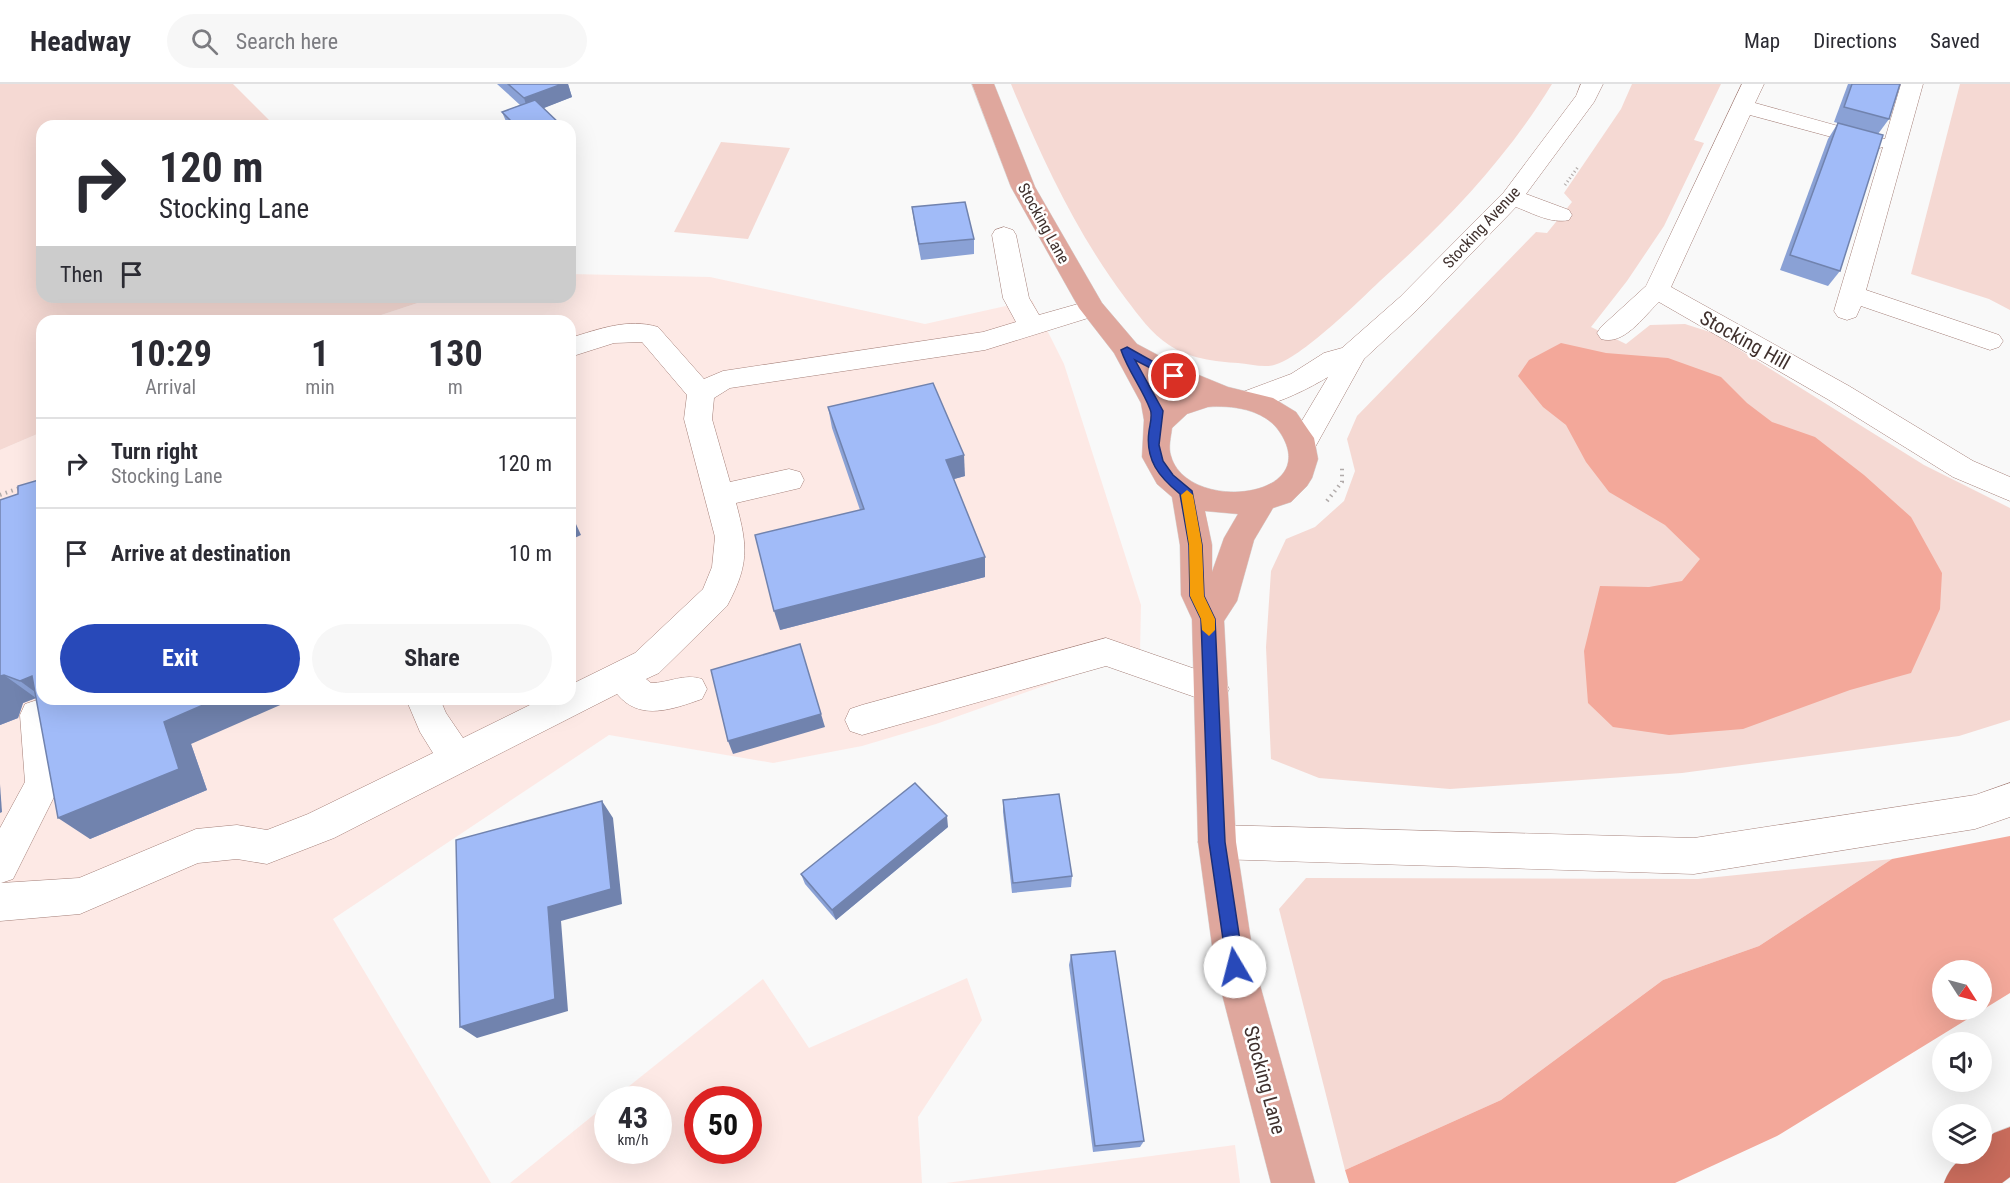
<!DOCTYPE html>
<style>
:root{--surface:#fff;--page:#f7f7f7;--text:#2b2b33;--muted:#7c7c81;--line:#e1e1e2;--accent:#2849b9}
body{margin:0;font-family:"Roboto Condensed",sans-serif;background:var(--page);color:var(--text);height:100vh;display:flex;flex-direction:column;font-size:22px;white-space:nowrap}
*{box-sizing:border-box;margin:0}
p{font-size:20px;color:var(--muted)}
.icon{flex:none;width:33px;height:33px;fill:none;stroke:currentColor;stroke-width:2;stroke-linecap:round;stroke-linejoin:round}
.map{position:relative;flex:1;overflow:hidden}
.sheet{position:absolute;left:36px;top:231px;width:540px;height:390px;display:flex;flex-direction:column;background:var(--surface);border-radius:18px;box-shadow:0 6px 24px #0002}
.sheet>*{flex:none}
.top-card{position:absolute;left:36px;top:36px;width:540px;height:183px;border-radius:18px;box-shadow:0 6px 24px #0002;background:#fff;color:var(--text);overflow:hidden}
.needle{width:39px;rotate:126deg}
.tools{position:absolute;left:1932px;top:876px;display:grid;gap:12px}
.tools a{display:grid;place-items:center;width:60px;height:60px;border-radius:50%;background:var(--surface);box-shadow:0 6px 24px #0002;font-size:30px}
.speed{position:absolute;left:594px;top:1002px;display:flex;gap:12px;font-size:30px;font-weight:700;text-align:center}
.speed>*{display:grid;place-content:center;width:78px;height:78px;border-radius:50%;background:var(--surface);box-shadow:0 6px 24px #0002;line-height:1}
.speed small{font-size:15px;font-weight:400}
.speed .limit{border:9px solid #d22;background:#fff;color:#111}
.pin{position:absolute;display:grid;place-items:center;width:51px;height:51px;color:#fff;margin:-26px;border:3px solid #fff;border-radius:50%;box-shadow:0 2px 6px #0007}
.me{position:absolute;width:66px;margin:-33px;rotate:352deg;stroke-linejoin:round;filter:drop-shadow(0 0 4px #0008)}
.turn{display:flex;align-items:center;gap:21px;height:126px;padding:0 24px;font-size:27px}
.turn .icon{width:78px;height:78px;stroke-width:2.5}
.turn b{display:block;font-size:42px;line-height:51px}
.then{display:flex;align-items:center;height:57px;padding:0 24px;background:#0003;gap:12px;font-size:22px}
.eta{display:flex;justify-content:space-evenly;align-items:center;height:102px;text-align:center}
.eta b{font-size:36px;font-weight:700;line-height:42px}
.action{display:flex;gap:12px;margin-top:auto;padding:12px 24px}
.action a{flex:1;height:69px;border-radius:36px;background:var(--accent);color:#fff;font-size:24px;font-weight:700;line-height:69px;text-align:center}
.action a+a{background:var(--page);color:var(--text)}
ul{padding:0;list-style:none}
li{display:flex;align-items:center;gap:18px;height:90px;padding:0 24px;border-top:2px solid var(--line)}
li div{flex:1}
li b{display:block;font-size:22px}
li em{font-style:normal}
header{display:flex;align-items:center;gap:36px;box-sizing:border-box;height:84px;padding:0 30px;background:var(--surface);border-bottom:2px solid var(--line)}
header strong{font-size:28px}
nav{display:flex;gap:33px;margin-inline-start:auto;font-size:21px}
.search{width:420px;height:54px;background:var(--page);display:flex;align-items:center;gap:15px;box-sizing:border-box;padding:0 21px;border-radius:33px;color:var(--muted);font-size:22px}
.map>svg:first-child{display:block}
.built{fill:#fde9e5;fill-rule:evenodd}
.green{fill:#f5d9d3}
.forest{fill:#f3a89a;fill-rule:evenodd}
.lines{fill:none;stroke-linecap:round;stroke-linejoin:round}
.minor-casing{stroke:#a47f78;stroke-width:1}
.major-casing{stroke:#d9d6d5;stroke-width:1}
.highway-casing{stroke:#d9d6d5;stroke-width:1}
.path-far1{stroke:#b1abaa;stroke-width:3;stroke-dasharray:1 3;stroke-linecap:butt}
.path{stroke:#b1abaa;stroke-width:4;stroke-dasharray:1.5 4.5;stroke-linecap:butt}
.minor{fill:#fff;fill-rule:evenodd}
.major{fill:#dfa79d;fill-rule:evenodd}
.highway{fill:#c96c5c;fill-rule:evenodd}
.wall{fill:#8aa1d5}
.shaded-wall{fill:#7183ae}
.building{fill:#a1bbf8;stroke:#7183ae;stroke-width:1.5}
.route{fill:#2849b9;stroke:#1a2f78;stroke-width:1.5}
.slow{fill:#f59e0b}
.labels{text-anchor:middle;stroke-width:5;stroke-linejoin:round;paint-order:stroke}
.far-street-label{font-size:16px;fill:#3f302d;stroke:#fff}
.street-label{font-size:20px;fill:#3f302d;stroke:#fff}
</style>
<header>
<strong>Headway</strong>
<div class="search"><svg class="icon" aria-label="search" viewBox="0 0 24 24"><circle cx="10" cy="10" r="6"/><path d="M15 15l6 6"/></svg>Search here</div>
<nav><a>Map</a><a>Directions</a><a>Saved</a></nav>
</header>
<div class="map">
<svg width="2010" height="1099" viewBox="0 0 2010 1099">
<rect width="100%" height="100%" fill="#f9f9f9"/>
<g class="built">
<polygon points="570,190 710,193 925,240 1032,216 1064,280 1141,521 1140,568 936,640 862,662 773,679 609,651 333,835 491,1099 0,1099 0,366 42,348 42,615 570,615 570,237 363,237 436,213 570,213"/>
<path d="M967,894L982,936L918,1033L922,1099H510L607,1020L608,1066H658V1016L613,1015L763,895L809,964ZM698,1016H748V1066H698Z"/>
<polygon points="1235,1061 1240,1099 946,1099"/>
</g>
<g class="green">
<polygon points="0,0 233,0 275,42 42,42 42,213 436,213 363,237 42,237 42,348 0,366"/>
<path d="M1011,0H1552C1506,75 1446,138 1380,197C1359,217 1300,275 1274,281C1264,284 1249,280 1238,279C1216,278 1188,274 1169,261C1151,249 1139,232 1126,215C1077,150 1042,75 1011,0Z"/>
<polygon points="1632,0 1721,0 1694,56 1704,59 1664,142 1627,197 1591,243 1626,260 1650,241 1685,240 1713,249 1924,381 2010,424 2010,636 1959,652 1682,689 1450,705 1319,694 1271,675 1266,563 1271,487 1286,455 1315,443 1344,417 1355,387 1347,355 1357,332 1536,148 1547,149 1572,118 1564,109 1621,25"/>
<polygon points="1960,0 2010,0 2010,226 1989,215 1911,190"/>
<polygon points="721,58 790,64 748,155 674,148"/>
<polygon points="1892,775 1759,862 1663,896 1501,1016 1345,1086 1279,825 1306,794 1698,795"/>
</g>
<g class="forest">
<polygon points="1561,259 1606,269 1668,274 1721,293 1747,319 1772,338 1815,353 1864,391 1911,433 1942,489 1940,525 1911,589 1850,606 1743,645 1669,651 1613,643 1588,619 1584,567 1600,502 1649,503 1682,497 1700,475 1665,441 1609,408 1586,378 1566,341 1543,323 1518,292 1529,276"/>
<path d="M2010,752V909L1777,1052L1675,1099H1349L1345,1086L1501,1016L1663,896L1759,862L1892,775ZM1942,886H1982V926H1942Z"/>
</g>
<g class="lines">
<defs>
<g id="minor">
<path d="M1581,0H1603L1594,18L1526,110L1569,126L1572,131L1569,136C1551,140 1532,129 1516,123L1418,225L1364,275L1313,367L1303,370L1293,367L1288,360L1328,293C1308,305 1262,329 1240,323L1236,316L1240,309L1291,290L1324,269L1342,264L1400,213L1504,108L1576,12Z"/>
<path d="M1742,0H1764L1755,19L1885,55L1901,0H1923L1866,206L1999,251L2003,257L1999,263L1990,266L1861,222L1856,233L1847,236L1838,233L1834,227L1883,63L1876,65L1750,31L1671,203L1849,302L1973,377L2010,393V417L1953,393L1829,316L1659,218C1643,233 1624,262 1601,255L1597,249L1601,243L1646,202Z"/>
<path d="M1004,143L1013,146L1016,151L1029,214L1039,231L1092,216L1101,218L1105,224L1101,230L985,266L730,304L714,314L712,335L730,398L789,385L800,388L804,396L800,404L736,419C748,463 749,481 727,522L659,589L646,595L651,599C669,599 684,589 702,595L707,605L702,615C673,625 640,638 617,610L334,754L267,780L237,775L198,779L80,830L0,837V744L25,698L20,631L25,620L37,616L49,620L54,631L61,699L13,795L1,799L79,794L196,745L237,741L267,746L308,730L433,669L420,648L406,615H440L446,629L463,654L542,615H570V601L635,569L703,505L712,483L715,453L684,335L687,311L642,258L614,259L570,273V254C599,245 628,234 658,243L704,295L723,287L983,248L1016,238L1003,214L992,151L995,146Z"/>
<polygon points="1106,554 1224,595 1229,605 1224,615 1212,619 1106,582 862,651 850,647 845,636 850,625 862,621"/>
<polygon points="2010,699 2010,733 1975,745 1694,790 1217,775 1204,770 1198,758 1204,746 1217,741 1694,754 1975,711"/>
</g>
<path id="major" d="M972,0H994L1035,103L1102,219L1137,260L1184,285L1228,303L1273,314L1296,328L1309,347L1314,354L1318,375L1312,394L1307,402L1291,418L1273,424L1254,456L1237,517L1224,537L1236,758L1255,883L1315,1099H1271L1215,883L1198,758L1192,535L1181,511L1180,461L1172,413L1157,400L1142,373L1144,336L1141,319L1114,269L1079,224L1011,103ZM1154,293L1187,308L1167,316ZM1208,323C1231,321 1264,325 1279,347C1326,415 1187,430 1171,372C1168,363 1171,353 1172,344L1187,330ZM1205,427L1238,430L1224,454L1212,488V461Z"/>
<path id="highway" d="M2010,1043V1093L2002,1099H1944C1951,1081 1961,1070 1982,1070V1059L1994,1049Z"/>
</defs>
<use href="#minor" class="minor-casing"/>
<use href="#major" class="major-casing"/>
<use href="#highway" class="highway-casing"/>
<polyline class="path-far1" points="1565,101 1578,83"/>
<g class="path">
<polyline points="0,411 22,403"/>
<polyline points="1327,417 1342,398 1342,381"/>
</g>
<use href="#minor" class="minor"/>
<use href="#major" class="major"/>
<use href="#highway" class="highway"/>
</g>
<g class="wall">
<polygon points="497,0 568,0 572,13 543,24 562,42 508,42 502,28 520,21"/>
<polygon points="1848,0 1900,0 1889,35 1878,50 1834,38"/>
<polygon points="1838,39 1840,187 1828,202 1780,186 1828,55"/>
<polygon points="912,123 974,155 974,170 921,176 914,138"/>
<polygon points="828,323 965,392 954,395 985,493 780,546 860,426 832,344"/>
<polygon points="18,410 191,660 207,706 90,755 36,614 23,619 18,634 0,641"/>
<polygon points="1003,716 1072,792 1071,803 1012,809 1003,728"/>
<polygon points="948,743 836,836 805,800 801,790"/>
<polygon points="1071,871 1144,1057 1140,1063 1093,1068 1069,881"/>
</g>
<g class="shaded-wall">
<polygon points="562,0 568,0 572,13 529,30 524,14"/>
<polygon points="964,371 965,392 947,397 946,376"/>
<polygon points="570,427 581,451 570,456"/>
<polygon points="985,473 985,493 780,546 774,527"/>
<polygon points="4,591 36,614 23,619 18,634 0,641 0,592"/>
<polygon points="32,592 42,613 20,597"/>
<polygon points="217,615 294,615 191,660 207,706 90,755 58,734 164,638"/>
<polygon points="821,630 825,643 733,670 728,657"/>
<polygon points="0,700 2,728 0,729"/>
<polygon points="602,717 613,734 622,820 561,837 568,927 477,954 460,943 548,823"/>
<polygon points="947,732 948,743 836,836 832,826"/>
</g>
<g class="building">
<polygon points="508,0 562,0 524,14"/>
<polygon points="1852,0 1900,0 1889,35 1844,23"/>
<polygon points="535,16 562,42 516,42 502,28"/>
<polygon points="1838,39 1883,51 1840,187 1790,171"/>
<polygon points="965,118 974,155 919,160 912,123"/>
<polygon points="933,299 964,371 946,376 985,473 774,527 755,451 864,425 828,323"/>
<polygon points="42,395 42,615 217,615 164,638 179,685 58,734 32,592 20,597 4,591 0,592 0,416 18,410 18,402"/>
<polygon points="800,560 821,630 728,657 711,586"/>
<polygon points="915,699 947,732 832,826 801,790"/>
<polygon points="1059,710 1072,792 1013,799 1003,716"/>
<polygon points="602,717 611,805 548,823 555,915 460,943 456,756"/>
<polygon points="1115,867 1144,1057 1095,1062 1071,871"/>
</g>
<path class="route" d="M1127,263L1179,292L1174,296L1170,294L1135,276L1163,327L1159,361L1163,377L1173,391L1192,407L1202,461L1204,512L1215,535L1225,758L1244,883L1241,889L1235,891L1229,889L1227,883L1209,758L1201,535L1190,512L1189,461L1180,410C1159,393 1145,376 1149,347C1150,340 1153,331 1150,325C1142,304 1128,287 1121,266Z"/>
<polygon class="slow" points="1187,406 1193,411 1202,461 1204,512 1215,535 1215,546 1209,552 1202,546 1201,535 1190,512 1189,461 1181,411"/>
<g class="labels">
<g class="far-street-label">
<text transform="translate(1044 139) rotate(61)" y="6">Stocking Lane</text>
<text transform="translate(1481 143) rotate(-47)" y="6">Stocking Avenue</text>
</g>
<g class="street-label">
<text transform="translate(1745 256) rotate(29)" y="7">Stocking Hill</text>
<text transform="translate(1265 996) rotate(75)" y="7">Stocking Lane</text>
</g>
</g>
</svg>
<div class="tools">
<a><svg class="needle" viewBox="-14 -14 28 28"><path d="M0-13l5 13h-10z" fill="#e53935"/><path d="M0 13l5-13h-10z" fill="#7c7c81"/></svg></a>
<a><svg class="icon" aria-label="sound" viewBox="0 0 24 24"><path d="M4 9h4l5-4v14l-5-4H4zM17 9q2 3 0 6"/></svg></a>
<a><svg class="icon" aria-label="layers" viewBox="0 0 24 24"><path d="M12 4l9 5-9 5-9-5zM3 14l9 5 9-5"/></svg></a>
</div>
<div class="speed"><div>43<small>km/h</small></div><div class="limit">50</div></div>
<div class="pin" style="left:1174px;top:292px;background:#d93025"><svg class="icon" aria-label="arrive" viewBox="0 0 24 24"><path d="M6 21V4h12l-3 4 3 4H6"/></svg></div>
<svg class="me" style="left:1235px;top:883px" viewBox="-20 -20 40 40"><circle r="19" fill="#fff"/><path d="M0-13L10 11 0 6-10 11z" fill="#2849b9"/></svg>
<div class="top-card">
<div class="turn"><svg class="icon" aria-label="right" viewBox="0 0 24 24"><path d="M7 20v-9h11M14 6l5 5-5 5"/></svg><div><b>120 m</b>Stocking Lane</div></div>
<div class="then">Then<svg class="icon" aria-label="arrive" viewBox="0 0 24 24"><path d="M6 21V4h12l-3 4 3 4H6"/></svg></div>
</div>
<section class="sheet">
<div class="eta">
<div><b>10:29</b><p>Arrival</p></div>
<div><b>1</b><p>min</p></div>
<div><b>130</b><p>m</p></div>
</div>
<ul>
<li><svg class="icon" aria-label="right" viewBox="0 0 24 24"><path d="M7 20v-9h11M14 6l5 5-5 5"/></svg><div><b>Turn right</b><p>Stocking Lane</p></div><em>120 m</em></li>
<li><svg class="icon" aria-label="arrive" viewBox="0 0 24 24"><path d="M6 21V4h12l-3 4 3 4H6"/></svg><div><b>Arrive at destination</b></div><em>10 m</em></li>
</ul>
<div class="action"><a>Exit</a><a>Share</a></div>
</section>
</div>
